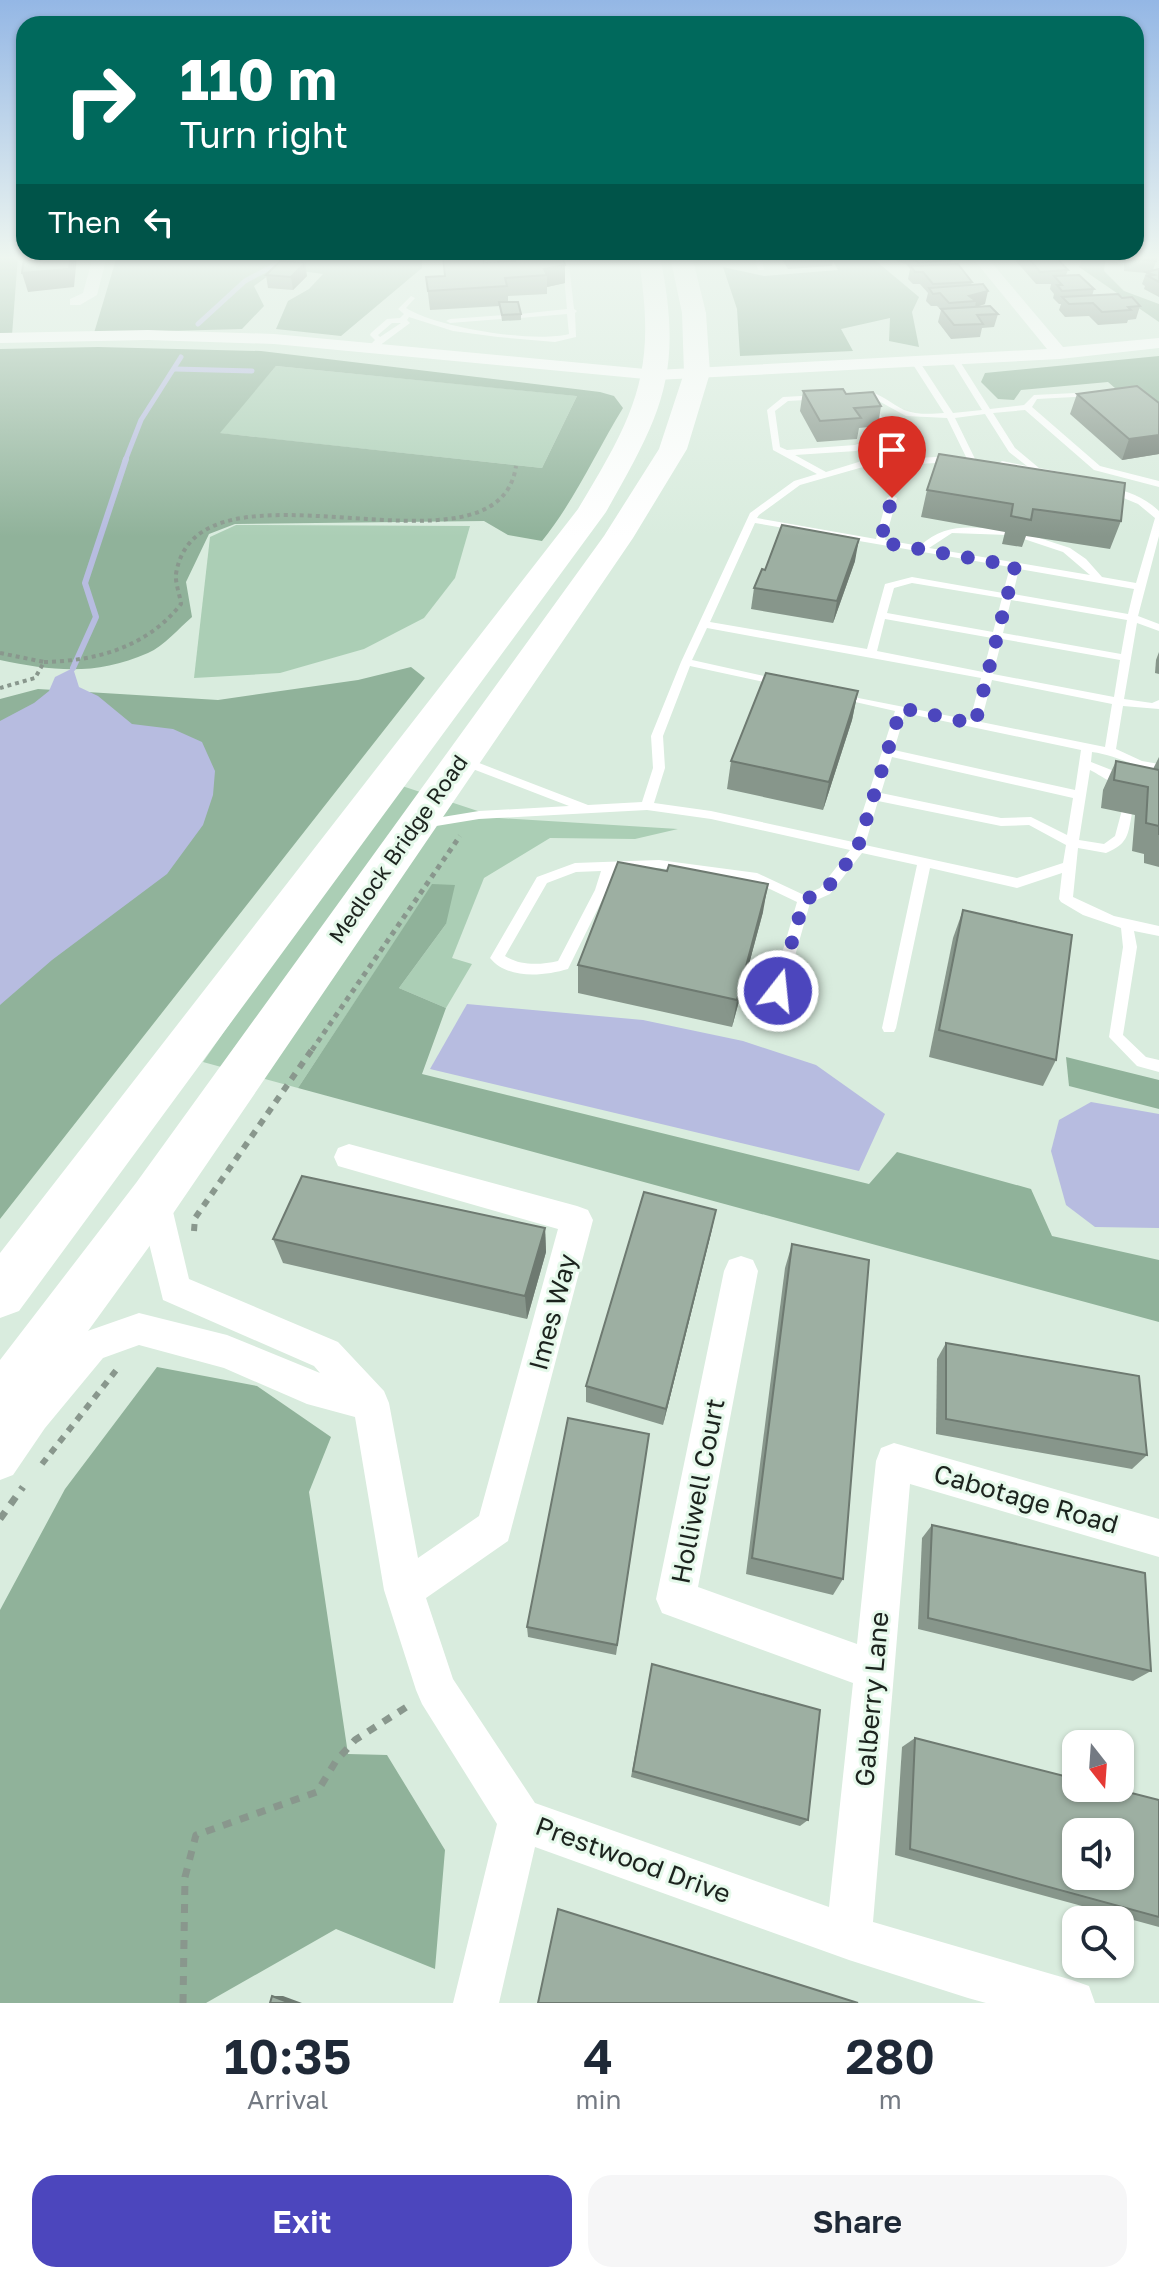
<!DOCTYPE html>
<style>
:root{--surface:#fff;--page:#f6f6f7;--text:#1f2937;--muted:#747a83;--accent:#4c46bd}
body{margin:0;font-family:"Golos Text",sans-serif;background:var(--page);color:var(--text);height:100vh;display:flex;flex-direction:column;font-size:30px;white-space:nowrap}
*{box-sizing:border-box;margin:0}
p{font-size:26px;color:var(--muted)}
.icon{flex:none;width:44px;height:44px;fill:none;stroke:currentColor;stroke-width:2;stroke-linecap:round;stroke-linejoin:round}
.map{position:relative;height:2003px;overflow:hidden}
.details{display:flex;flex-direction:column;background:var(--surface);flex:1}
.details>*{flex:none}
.hud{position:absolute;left:16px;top:16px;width:1128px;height:244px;border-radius:24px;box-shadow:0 2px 6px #0004;background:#00695c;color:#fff;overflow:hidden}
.needle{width:52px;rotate:163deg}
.buttons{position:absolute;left:1062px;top:1730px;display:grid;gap:16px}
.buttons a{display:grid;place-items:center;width:72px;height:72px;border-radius:16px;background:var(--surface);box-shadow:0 2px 6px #0004;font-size:40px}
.pin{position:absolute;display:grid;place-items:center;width:68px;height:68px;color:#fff;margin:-82px -34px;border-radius:50% 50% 50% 0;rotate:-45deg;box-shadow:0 0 8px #0007}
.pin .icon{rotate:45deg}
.me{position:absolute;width:88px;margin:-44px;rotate:16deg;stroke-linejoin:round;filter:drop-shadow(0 0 6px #0008)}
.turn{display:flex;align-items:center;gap:28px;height:168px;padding:0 32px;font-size:36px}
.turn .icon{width:104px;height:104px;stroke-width:2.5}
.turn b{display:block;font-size:56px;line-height:68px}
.then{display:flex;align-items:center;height:76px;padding:0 32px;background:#0003;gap:16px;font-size:30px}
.eta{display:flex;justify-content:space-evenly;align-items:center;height:136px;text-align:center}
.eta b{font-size:48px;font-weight:600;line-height:56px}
.button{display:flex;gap:16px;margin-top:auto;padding:16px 32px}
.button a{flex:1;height:92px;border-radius:24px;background:var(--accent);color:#fff;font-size:32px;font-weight:600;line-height:92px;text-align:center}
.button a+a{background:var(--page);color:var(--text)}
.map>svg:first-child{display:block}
.green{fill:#abceb5}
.forest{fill:#90b29a;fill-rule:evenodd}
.water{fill:#b7bce0}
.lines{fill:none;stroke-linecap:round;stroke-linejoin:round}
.stream-far1{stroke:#b7bce0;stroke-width:5}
.stream{stroke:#b7bce0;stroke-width:6}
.path-far3{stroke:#89978d;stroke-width:4;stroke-dasharray:4 4;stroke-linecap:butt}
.path-far2{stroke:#89978d;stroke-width:5;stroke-dasharray:5 5;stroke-linecap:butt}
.path-far1{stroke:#89978d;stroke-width:6;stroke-dasharray:7 7;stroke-linecap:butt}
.path{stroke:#89978d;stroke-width:7;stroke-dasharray:9 9;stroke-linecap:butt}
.lane{fill:#fff;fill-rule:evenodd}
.street{fill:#fff;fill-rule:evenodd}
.highway{fill:#fff;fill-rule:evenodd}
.wall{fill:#87968b}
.shaded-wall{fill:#6e7a71}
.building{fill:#9dafa2;stroke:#6e7a71;stroke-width:2;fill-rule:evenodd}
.route{stroke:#4c46bd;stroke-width:14;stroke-dasharray:0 25.2}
.labels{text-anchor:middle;stroke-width:6;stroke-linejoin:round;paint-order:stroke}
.street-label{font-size:22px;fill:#1c231e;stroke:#e6f9eb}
.near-street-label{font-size:26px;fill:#1c231e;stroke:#e6f9eb}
</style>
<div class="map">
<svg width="1159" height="2003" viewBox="0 0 1159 2003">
<rect width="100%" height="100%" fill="#d9ecde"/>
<g class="green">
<polygon points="276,366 577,396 542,468 218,433"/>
<polygon points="236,525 470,526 455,578 424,618 364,649 280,673 194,678 210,537"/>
<polygon points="396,784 499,818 678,829 635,839 550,838 484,878 452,958 472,964 446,1008 399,988 446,924 432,885 298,1088 203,1062"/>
</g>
<g class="forest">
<polygon points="0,256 18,256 12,335 0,335"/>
<polygon points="117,256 422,256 422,268 341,336 276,329 288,301 309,289 323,274 279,268 254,286 264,306 242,329 94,333"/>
<polygon points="830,256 870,256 919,297 912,312 919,347 889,341 890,318 841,329 853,351 740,356 737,309 723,267 764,276 838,270"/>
<polygon points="1084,256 1106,256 1104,271 1124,291 1159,304 1159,322 1079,267"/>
<path d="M98,347L261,351L600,392L614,396L623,408C596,452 575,500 542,541L508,535L484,521L235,524L209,534L186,582L192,617C179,628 164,646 148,653C96,676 53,671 0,660V349ZM276,366L576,396H577L542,468L220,433Z"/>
<polygon points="1159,356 1159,426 1108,382 1021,390 1014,400 998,399 981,382 985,373"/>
<polygon points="411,667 425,678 0,1219 0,699 38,689 218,700 358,680"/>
<polygon points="432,884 455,885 446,924 399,988 446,1008 422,1074 869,1184 897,1152 1031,1189 1052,1236 1159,1260 1159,1322 298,1088"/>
<polygon points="1066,1057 1159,1080 1159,1109 1069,1086"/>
<polygon points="157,1367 257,1386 331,1437 309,1492 348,1754 387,1755 445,1850 435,1969 336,1929 206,2003 0,2003 0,1610 65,1489"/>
</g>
<g class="water">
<polygon points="73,668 79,687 98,696 132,724 173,729 202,742 215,771 213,795 203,825 167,874 52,960 0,1005 0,721 34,703 49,691 55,677"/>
<polygon points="467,1004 643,1020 743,1041 816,1065 885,1114 859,1171 430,1069"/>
<polygon points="1091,1102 1159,1114 1159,1228 1095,1227 1066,1205 1051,1151 1059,1120"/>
</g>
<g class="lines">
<g class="stream-far1">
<polyline points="198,324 245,281 292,256"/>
<polyline points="175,369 252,371"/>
<polyline points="125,461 141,420 181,357"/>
</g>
<polyline class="stream" points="73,668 96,617 85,583 126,459"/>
<g class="path-far3">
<polyline points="0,653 44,662 35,678 0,688"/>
<path d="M44,662C97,661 147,647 181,604C180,595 175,583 176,574C197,442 498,592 516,466"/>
</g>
<polyline class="path-far2" points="312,1050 460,836"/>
<g class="path-far1">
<polyline points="194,1231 195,1218 313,1048"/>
<polyline points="42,1464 118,1368"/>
</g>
<g class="path">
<polyline points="0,1519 23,1487"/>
<polyline points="183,2003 185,1877 196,1835 317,1792 336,1761 355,1740 408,1706"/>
</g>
<g class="lane">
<path d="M562,256H569V260L621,256L569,264L574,309L577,311L575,313L576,337L555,342L498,337L453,331L409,317L407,320L410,323L375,349L368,347L375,340L370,335L371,333L387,319L400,318L404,314L398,309L411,296L415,298L406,308C438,328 534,343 569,334L567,314L520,318L516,316L520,314L567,309ZM392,323H401L380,337L378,335Z"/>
<polygon points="754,256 761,256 764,270 758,270"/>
<polygon points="504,315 505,317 501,319 450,323 446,321 450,319"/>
<path d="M955,358L959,360L990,409L1024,405L1034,395L1096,392L1097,394L1093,396L1037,399L1032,407L1100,466L1159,481V487L1094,470L1025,410L993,413L1015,448L1039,468L1060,472V476L999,466L998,464L1002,461L1027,466L1009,452L985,414L955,418L976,461L972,464L968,461L947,418L906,416L875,399L855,395C875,386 887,402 904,410C916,415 932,414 944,413L912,363L916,361H919L953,413L982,410L951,360Z"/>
<path d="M820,395L824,397L823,399L788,401L775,411L780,447L787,450L855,445L885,434L870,412L862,406L866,403L876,408L894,435L856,451L795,455L826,472L862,461L954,456L958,459L954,462L863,467L800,485L759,515L757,518L876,539L887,498L892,495L897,498L885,540L920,546C945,522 972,527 1005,530L1008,531V535L952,533L929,548L1090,575L1063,552L1021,538V534L1024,533L1070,548L1086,559L1102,577L1136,583L1155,518L1138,504L1102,489L1107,486C1127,491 1144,497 1159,511V536L1138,616L1159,624V631L1137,623L1124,699L1152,703L1159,700V709L1123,706L1116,749L1142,761L1159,764V772C1136,767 1115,755 1092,752L1091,762L1114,771L1129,784L1127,787C1118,788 1100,775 1090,770L1079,840L1104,844L1115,836L1122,810L1126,809L1132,813C1128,835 1128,844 1106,853L1078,848L1073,897L1114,916L1159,926V936L1134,931L1137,947L1123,1035L1146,1057L1159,1060V1072L1137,1066L1109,1037L1123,947L1121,928L1083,915L1061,902L1059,899L1062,873L1017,888L930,868L896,1028L894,1032H884L882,1028L917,865L862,853L830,894L810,903L785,991L783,995H773L771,991L797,902L755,882L659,868L614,871L607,890L568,969C544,976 508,980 490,958L537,877L575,863L659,860L757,873L804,895L820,888L850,850L711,819L647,810L479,819L424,828L418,824L424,820L479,811L569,806L457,763L455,760L461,756L588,805L642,802L653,768L651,736L681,662L750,513L794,481L817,474L773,450L767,410L783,397ZM755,523L1010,567L1003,593L912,577L885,584L867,649L710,622ZM1019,569L1134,589L1128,614L1013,594ZM912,583L1002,598L993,632L887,613L894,588ZM1011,600L1127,620L1121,654L1003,633ZM885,619L992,638L983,672L877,651ZM707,628L981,678L970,720L833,693V697L895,711L853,842L711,811L654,803L665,768L663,736L690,666L782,686L788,683L782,680L692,660ZM1002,639L1120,660L1114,697L993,674ZM992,680L1112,704L1105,747L981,722ZM905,713L1081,750L1075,790L894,750ZM892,757L1073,798L1067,835L1031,817L1001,818L881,793ZM878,801L1001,826L1029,825L1066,845L1063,863L1017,878L865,845ZM601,871L595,890L558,961C540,965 521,966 505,956L547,883L576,872Z"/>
</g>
<g class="street">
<polygon points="93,256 107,256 97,295 80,305 70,305 70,299 83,293"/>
<polygon points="971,256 986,256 1063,347 1159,338 1159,348 1060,359 656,380 274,344 148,340 0,343 0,333 148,330 274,334 656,370 1047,349"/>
<polygon points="349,1144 577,1206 588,1210 593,1220 508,1541 426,1598 453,1679 535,1803 829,1907 853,1683 662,1613 656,1599 724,1271 729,1260 741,1256 753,1260 758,1271 698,1587 857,1644 876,1461 881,1448 894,1443 1159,1519 1159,1557 910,1484 873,1922 1072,1980 1089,1986 1095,2003 986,2003 968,1998 849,1960 535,1847 499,2003 453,2003 497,1824 422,1704 416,1690 384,1590 355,1417 307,1404 224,1368 139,1345 103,1358 45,1428 13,1475 0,1480 0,1430 19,1402 79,1334 139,1313 227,1335 320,1373 314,1366 163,1300 138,1199 143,1189 154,1185 165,1189 170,1199 189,1279 338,1342 384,1391 389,1403 418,1558 479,1516 558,1229 338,1166 334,1157 338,1148"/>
</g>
<g class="highway">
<path d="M638,256H660C684,373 662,413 606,512L19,1311L0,1318V1253L578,509C636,413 658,371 638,256Z"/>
<polygon points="670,256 692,256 706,313 710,373 687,449 633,538 172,1215 20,1425 0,1433 0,1360 136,1183 604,536 659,449 684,373 682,313"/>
</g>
</g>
<g class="wall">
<polygon points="511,256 562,256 565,283 547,287 547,294 508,296 508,302 521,314 521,320 502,321 500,306 430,310 426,277 445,276 484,263 512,261"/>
<polygon points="780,256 834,256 832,266 788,269"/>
<polygon points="898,256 947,256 951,260 950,264 972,282 971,285 985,304 976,307 998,314 994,327 982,328 980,337 951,339 938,322 941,310 937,306 931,306 926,301 928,293 920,284 913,284 908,279 910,269 906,264 897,261"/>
<polygon points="1017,256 1055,256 1068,270 1066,275 1094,289 1092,296 1122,298 1140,306 1136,319 1128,320 1127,323 1098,325 1089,316 1065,317 1059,310 1061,304 1059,304 1053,298 1054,294 1050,289 1051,284 1036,284 1016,261"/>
<polygon points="1124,256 1155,256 1156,261 1153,270 1159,269 1159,297 1144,289 1145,286 1142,284 1146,273 1124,271"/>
<polygon points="266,275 307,276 293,290 268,288"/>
<polygon points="803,391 846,394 881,406 878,426 859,428 857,439 817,442 800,411"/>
<polygon points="1077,394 1159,403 1159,454 1122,460 1070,414"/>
<polygon points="927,490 1121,521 1110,549 1026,536 1022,547 1002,544 1005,532 921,517"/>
<polygon points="855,561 833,623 751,609 754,588 765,570"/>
<polygon points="1159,652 1159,674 1155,673 1156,660"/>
<polygon points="858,691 852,720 823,810 727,789 731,761"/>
<polygon points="1159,757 1159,867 1144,863 1144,854 1132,851 1135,815 1101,808 1103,790 1116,761 1153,769"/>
<polygon points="667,871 763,912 732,1027 578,993 578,965"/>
<polygon points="963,910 1056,1060 1043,1086 929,1057 953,938"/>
<polygon points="545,1228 546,1252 527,1319 283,1263 273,1239"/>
<polygon points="712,1229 663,1425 586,1402 586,1386"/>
<polygon points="792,1244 843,1579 833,1595 746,1574 785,1268"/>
<polygon points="946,1343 1147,1455 1132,1469 936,1434 937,1359"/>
<polygon points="649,1434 616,1655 528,1637 527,1627"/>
<polygon points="932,1525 1151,1671 1133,1681 918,1629 922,1538"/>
<polygon points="652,1664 808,1820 800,1826 631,1777"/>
<polygon points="915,1738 1159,1800 1159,1927 895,1855 902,1747"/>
</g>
<g class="shaded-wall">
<polygon points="70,256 77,256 74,287 28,292 22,273"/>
<polygon points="305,263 307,276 293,290 291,277"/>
<polygon points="565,265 565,283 547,287 547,275 544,269"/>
<polygon points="988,291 985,304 975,307 976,301 969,296"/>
<polygon points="1159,435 1159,454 1122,460 1129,439"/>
<polygon points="859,539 855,561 833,623 837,601"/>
<polygon points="858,691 852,720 823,810 829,782"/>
<polygon points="768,884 763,912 732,1027 737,1000"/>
<polygon points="716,1210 712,1229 663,1425 666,1409"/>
<polygon points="545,1228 546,1252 527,1319 525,1296"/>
<polygon points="272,1996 283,1996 302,2003 290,2003"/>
</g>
<g class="building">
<polygon points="24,256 70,256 69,269 22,273"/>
<polygon points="443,256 483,256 484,263 515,261 514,256 562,256 565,265 544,269 547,275 505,278 507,286 428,291 426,277 445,276"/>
<polygon points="912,256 947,256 951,260 918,263"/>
<polygon points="1027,256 1055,256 1068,270 1040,272"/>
<polygon points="1128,256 1155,256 1156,261 1128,258"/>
<polygon points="280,261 305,263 291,277 266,275"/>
<polygon points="958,264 972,282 933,284 923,272 915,272 911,266"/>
<polygon points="1159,269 1159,282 1148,276 1154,275 1146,272"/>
<polygon points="1079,275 1094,289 1062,291 1057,285 1062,285 1054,276"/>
<polygon points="983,284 988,291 969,296 976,301 949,303 940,293 933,294 929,288"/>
<polygon points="1118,294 1122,298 1132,297 1140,306 1128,307 1131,310 1102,312 1093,303 1069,304 1062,297"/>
<polygon points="499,302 518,302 521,314 502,315"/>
<polygon points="990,306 998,314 977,315 983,324 954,325 941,309"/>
<polygon points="1137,386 1159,403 1159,435 1129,439 1077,394"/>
<polygon points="843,389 846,394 873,392 881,406 854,408 861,418 820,421 803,391"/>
<polygon points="939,454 1125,483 1121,521 1033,509 1031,520 1011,516 1013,504 927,490"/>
<polygon points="782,525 859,539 837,601 754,588 762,569 765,570"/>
<polygon points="766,673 858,691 829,782 731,761"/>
<polygon points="1116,761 1159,770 1159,835 1159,826 1146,823 1148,787 1114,780"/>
<polygon points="618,862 667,871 669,865 768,884 737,1000 578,965"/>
<polygon points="963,910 1072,935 1056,1060 939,1030"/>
<polygon points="302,1176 545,1228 525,1296 273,1239"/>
<polygon points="644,1192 716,1210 666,1409 586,1386"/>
<polygon points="792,1244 869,1260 843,1579 752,1558"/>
<polygon points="946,1343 1139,1376 1147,1455 946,1419"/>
<polygon points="568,1418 649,1434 617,1645 527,1627"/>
<polygon points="932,1525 1145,1573 1151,1671 928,1618"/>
<polygon points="652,1664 820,1710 808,1820 633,1771"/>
<path d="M915,1738L1076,1779V1788H1112L1159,1800V1917L910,1849ZM1076,1832H1120V1876H1076Z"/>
<polygon points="558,1909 858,2003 538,2003"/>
<polygon points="272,1996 290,2003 270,2003"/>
</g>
<linearGradient id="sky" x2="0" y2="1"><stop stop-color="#94b7e5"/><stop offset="0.48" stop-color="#eef6f0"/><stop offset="1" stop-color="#eef6f0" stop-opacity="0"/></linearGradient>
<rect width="1159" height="537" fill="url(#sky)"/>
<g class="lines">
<polyline class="route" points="778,991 804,900 825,891 857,850 901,708 975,724 1015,566 880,542 892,498"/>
</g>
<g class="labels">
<g class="street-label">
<text transform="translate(398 849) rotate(-55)" y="8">Medlock Bridge Road</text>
</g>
<g class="near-street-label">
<text transform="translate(553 1312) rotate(-75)" y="9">Imes Way</text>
<text transform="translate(698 1491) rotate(-79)" y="9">Holliwell Court</text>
<text transform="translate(1026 1499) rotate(16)" y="9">Cabotage Road</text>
<text transform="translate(872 1699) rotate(-85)" y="9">Galberry Lane</text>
<text transform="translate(633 1860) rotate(20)" y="9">Prestwood Drive</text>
</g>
</g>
</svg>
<div class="buttons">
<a><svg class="needle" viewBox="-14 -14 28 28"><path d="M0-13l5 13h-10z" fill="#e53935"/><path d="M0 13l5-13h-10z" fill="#747a83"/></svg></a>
<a><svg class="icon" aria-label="sound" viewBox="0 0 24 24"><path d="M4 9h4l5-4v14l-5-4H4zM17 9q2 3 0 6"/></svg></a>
<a><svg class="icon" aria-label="search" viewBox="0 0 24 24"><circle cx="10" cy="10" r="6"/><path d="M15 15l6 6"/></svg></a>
</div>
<div class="pin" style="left:892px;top:498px;background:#d93025"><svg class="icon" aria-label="arrive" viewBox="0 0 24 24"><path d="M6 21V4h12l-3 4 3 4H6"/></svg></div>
<svg class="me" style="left:778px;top:991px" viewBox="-20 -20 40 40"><circle r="17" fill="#4c46bd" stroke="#fff" stroke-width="3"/><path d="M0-11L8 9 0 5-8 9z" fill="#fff"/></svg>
<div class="hud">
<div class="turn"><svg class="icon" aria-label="right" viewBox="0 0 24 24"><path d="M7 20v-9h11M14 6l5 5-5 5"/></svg><div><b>110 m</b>Turn right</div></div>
<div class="then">Then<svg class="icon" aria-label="left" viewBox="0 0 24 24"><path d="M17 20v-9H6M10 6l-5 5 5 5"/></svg></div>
</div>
</div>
<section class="details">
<div class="eta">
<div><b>10:35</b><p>Arrival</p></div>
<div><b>4</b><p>min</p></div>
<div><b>280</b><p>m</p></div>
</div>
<div class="button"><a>Exit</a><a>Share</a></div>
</section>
